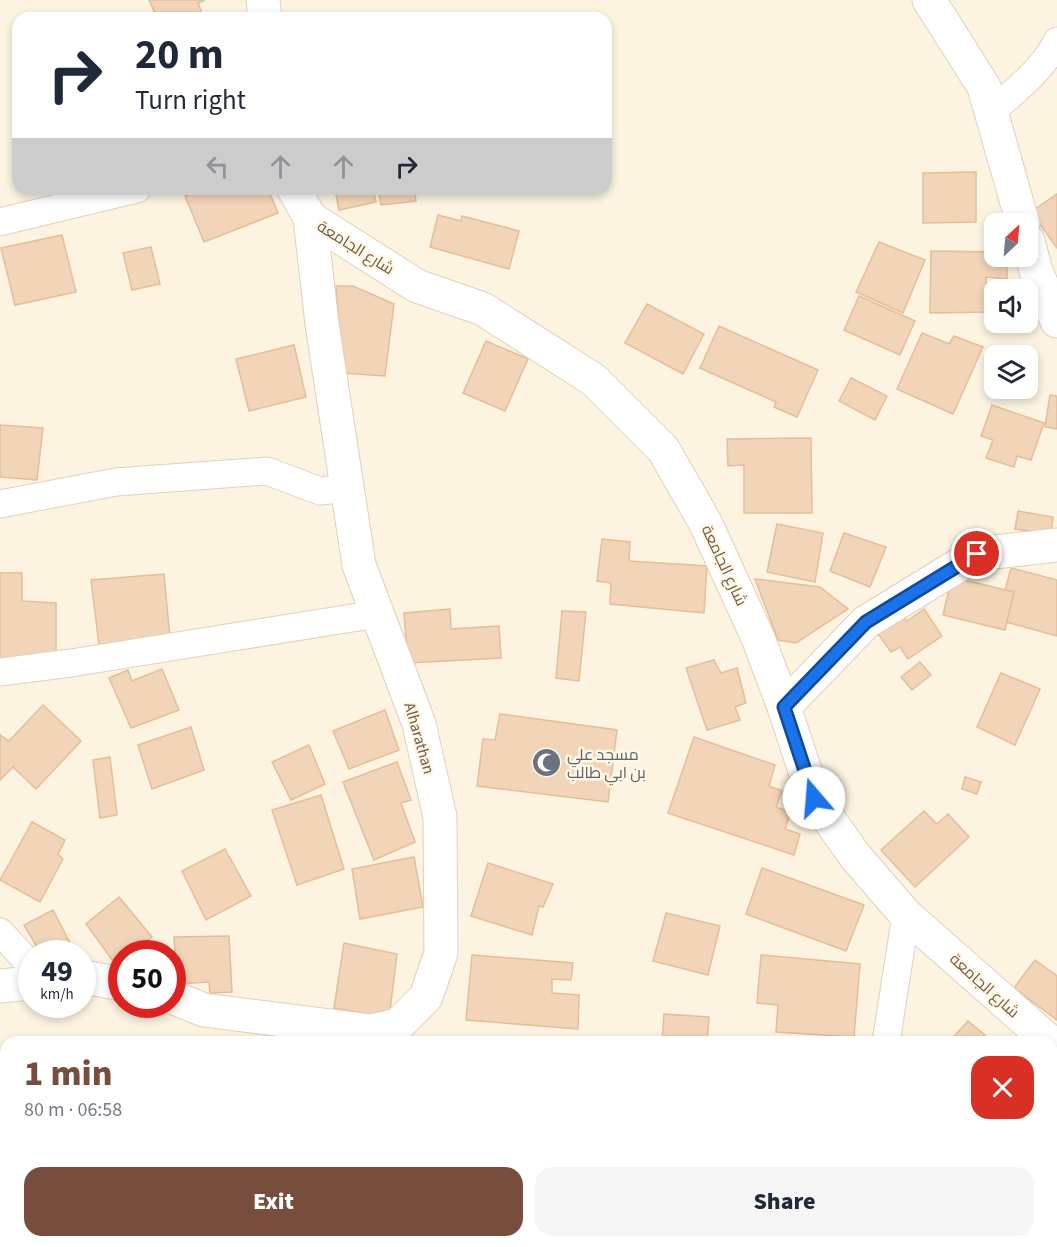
<!DOCTYPE html>
<meta charset="utf-8">
<style>
:root{--surface:#fff;--page:#f6f6f7;--text:#1f2937;--muted:#747a83;--accent:#794d3d}
body{margin:0;font-family:"Source Sans 3",Cairo,sans-serif;background:var(--page);color:var(--text);height:100vh;display:flex;flex-direction:column;font-size:22px;white-space:nowrap}
*{box-sizing:border-box;margin:0}
p{font-size:20px;color:var(--muted)}
.icon{flex:none;width:33px;height:33px;fill:none;stroke:currentColor;stroke-width:2;stroke-linecap:round;stroke-linejoin:round}
.map{position:relative;flex:1;overflow:hidden}
.panel{position:absolute;left:0px;top:1036px;width:1058px;height:212px;display:flex;flex-direction:column;background:var(--surface);border-radius:18px 18px 0 0;box-shadow:0 3px 9px #0003}
.panel>*{flex:none}
.banner{position:absolute;left:12px;top:12px;width:600px;height:183px;border-radius:18px;box-shadow:0 3px 9px #0003;background:#fff;color:var(--text);overflow:hidden}
.needle{width:39px;rotate:26deg}
.fabs{position:absolute;left:984px;top:213px;display:grid;gap:12px}
.fabs a{display:grid;place-items:center;width:54px;height:54px;border-radius:12px;background:var(--surface);box-shadow:0 3px 9px #0003;font-size:30px}
.speed{position:absolute;left:18px;top:940px;display:flex;gap:12px;font-size:30px;font-weight:700;text-align:center}
.speed>*{display:grid;place-content:center;width:78px;height:78px;border-radius:50%;background:var(--surface);box-shadow:0 3px 9px #0003;line-height:1}
.speed small{font-size:15px;font-weight:400}
.speed .limit{border:9px solid #d22;background:#fff;color:#111}
.pin{position:absolute;display:grid;place-items:center;width:51px;height:51px;color:#fff;margin:-26px;border:3px solid #fff;border-radius:50%;box-shadow:0 2px 6px #0007}
.me{position:absolute;width:66px;margin:-33px;rotate:342deg;stroke-linejoin:round;filter:drop-shadow(0 0 4px #0008)}
.turn{display:flex;align-items:center;gap:21px;height:126px;padding:0 24px;font-size:27px}
.turn .icon{width:78px;height:78px;stroke-width:2.5}
.turn b{display:block;font-size:42px;line-height:51px}
.lanes{display:flex;align-items:center;height:57px;padding:0 24px;background:#0003;justify-content:center;gap:30px;direction:ltr}
.lanes .off{opacity:.35}
.round{display:grid;place-items:center;flex:none;width:63px;height:63px;border-radius:18px;background:var(--page)}
.overview{display:flex;align-items:center;justify-content:space-between;height:102px;padding:0 24px}
h1{font-size:36px;font-weight:800;line-height:45px;color:var(--accent)}
.button{display:flex;gap:12px;margin-top:auto;padding:12px 24px}
.button a{flex:1;height:69px;border-radius:18px;background:var(--accent);color:#fff;font-size:24px;font-weight:800;line-height:69px;text-align:center}
.button a+a{background:var(--page);color:var(--text)}
.map>svg:first-child{display:block}
.building{fill:#f2d5b8;stroke:#e5bd98;stroke-width:1.5}
.lines{fill:none;stroke-linecap:round;stroke-linejoin:round}
.street-casing{stroke:#e0d1bd;stroke-width:29}
.secondary-casing{stroke:#e2d0b8;stroke-width:35}
.street{stroke:#fff;stroke-width:27}
.secondary{stroke:#fff;stroke-width:33}
.route-casing{stroke:#114b97;stroke-width:15}
.route{stroke:#1a73e8;stroke-width:10}
.labels{text-anchor:middle;stroke-width:5;stroke-linejoin:round;paint-order:stroke}
.street-label{font-size:16px;fill:#735b48;stroke:#fff8e7}
.worship-label{font-size:16px;fill:#5b616d;stroke:#fff8e7;text-anchor:start}
</style>
<div class="map">
<svg width="1057" height="1247" viewBox="0 0 1057 1247">
<rect width="100%" height="100%" fill="#fcf4e1"/>
<g class="building">
<polygon points="149,0 205,0 198,3 204,18 157,18"/>
<polygon points="976,172 976,222 923,223 923,173"/>
<polygon points="204,189 268,189 278,213 204,242 185,196"/>
<polygon points="335,189 373,189 376,202 339,210"/>
<polygon points="378,189 414,189 416,201 381,205"/>
<polygon points="1057,194 1057,248 1031,212"/>
<polygon points="438,215 461,221 462,216 519,231 509,269 430,247"/>
<polygon points="62,235 76,292 15,305 1,248"/>
<polygon points="879,242 925,260 903,313 856,292"/>
<polygon points="151,247 160,284 132,290 123,253"/>
<polygon points="931,251 994,252 994,256 1007,256 1007,279 986,277 987,312 930,313"/>
<polygon points="336,286 353,286 394,304 385,376 342,373"/>
<polygon points="859,296 915,321 900,355 844,330"/>
<polygon points="647,304 704,334 683,374 625,343"/>
<polygon points="719,326 818,370 797,417 774,407 776,402 700,368"/>
<polygon points="922,333 949,344 954,336 983,347 953,414 897,389"/>
<polygon points="486,341 528,359 505,411 463,393"/>
<polygon points="294,345 306,397 249,411 236,359"/>
<polygon points="851,378 887,396 875,420 839,401"/>
<polygon points="1050,395 1057,396 1057,429 1045,427"/>
<polygon points="992,405 1044,423 1031,460 1017,456 1014,467 986,458 993,440 981,436"/>
<polygon points="0,425 43,428 37,480 0,477"/>
<polygon points="811,438 812,513 744,513 744,465 728,466 727,439"/>
<polygon points="1018,511 1053,517 1051,534 1015,529"/>
<polygon points="777,524 823,533 815,582 767,572"/>
<polygon points="844,533 886,547 870,587 830,571"/>
<polygon points="602,539 630,542 629,561 707,566 704,613 610,604 611,583 597,581"/>
<polygon points="1011,568 1057,580 1057,636 1006,622 1014,592 1005,590"/>
<polygon points="0,573 22,573 22,601 56,603 56,661 0,660"/>
<polygon points="164,574 170,638 99,645 91,580"/>
<polygon points="952,577 1014,592 1005,630 943,615"/>
<polygon points="755,579 820,587 848,609 796,643 778,640"/>
<polygon points="450,609 451,629 499,626 501,658 408,663 404,613"/>
<polygon points="924,609 942,636 908,659 900,647 891,652 876,631 902,614 907,621"/>
<polygon points="562,611 586,612 579,681 556,678"/>
<polygon points="714,660 721,673 737,668 746,703 735,707 740,720 707,730 686,668"/>
<polygon points="920,662 931,675 912,690 901,677"/>
<polygon points="162,669 179,710 131,728 109,678 128,670 132,681"/>
<polygon points="1001,673 1040,689 1015,745 977,727"/>
<polygon points="43,705 81,741 36,789 13,767 0,780 0,735 9,741"/>
<polygon points="385,710 399,750 349,769 333,731"/>
<polygon points="500,714 617,730 608,802 477,786 483,739 495,740"/>
<polygon points="191,727 204,770 152,789 138,745"/>
<polygon points="694,737 775,765 769,786 782,791 776,807 791,812 785,829 800,834 794,855 668,813"/>
<polygon points="309,745 325,784 291,800 272,762"/>
<polygon points="110,757 117,815 100,818 93,760"/>
<polygon points="397,762 411,800 401,803 415,842 374,860 343,782"/>
<polygon points="965,777 981,782 977,794 962,789"/>
<polygon points="321,795 344,869 297,885 272,810"/>
<polygon points="924,811 937,824 948,814 969,837 915,887 881,850"/>
<polygon points="32,822 65,840 58,854 63,859 40,902 0,880"/>
<polygon points="225,849 251,896 206,920 182,871"/>
<polygon points="414,857 423,907 360,919 352,869"/>
<polygon points="488,863 553,884 543,907 539,906 532,935 471,916"/>
<polygon points="762,868 864,905 846,951 746,914"/>
<polygon points="119,897 152,937 130,954 122,954 122,961 116,965 86,924"/>
<polygon points="53,910 70,943 50,954 41,954 24,925"/>
<polygon points="666,913 720,926 708,975 653,961"/>
<polygon points="229,936 232,992 210,993 209,982 177,984 174,937"/>
<polygon points="344,943 397,954 389,1018 334,1008"/>
<polygon points="472,955 573,963 571,980 552,979 552,993 579,995 578,1029 466,1020"/>
<polygon points="761,955 860,964 854,1037 776,1032 778,1005 757,1003"/>
<polygon points="1035,960 1057,976 1057,1020 1014,988"/>
<polygon points="664,1014 709,1017 707,1042 662,1042"/>
<polygon points="968,1021 993,1042 949,1042"/>
<polygon points="1052,1088 1057,1091 1057,1173 1052,1169"/>
<polygon points="1052,1231 1057,1237 1057,1247 1011,1247 1016,1242 1052,1242"/>
<polygon points="414,1242 444,1242 457,1247 412,1247"/>
<polygon points="467,1242 531,1242 530,1247 477,1247 466,1245"/>
<polygon points="888,1242 948,1242 947,1247 887,1247"/>
</g>
<g class="lines">
<defs>
<g id="street">
<path d="M991,111C1013,94 1045,67 1057,41"/>
<polyline points="0,222 137,189"/>
<polyline points="0,504 116,482 267,471 320,491 347,488"/>
<polyline points="0,672 71,663 377,614"/>
<polyline points="0,932 27,961 32,973"/>
<polyline points="886,1042 906,915"/>
<polyline points="1052,1218 1057,1224"/>
<polyline points="551,1247 553,1242"/>
<polyline points="861,1247 862,1242"/>
</g>
<g id="secondary">
<polyline points="263,0 265,18"/>
<polyline points="929,0 984,87 1023,224"/>
<polyline points="294,189 310,218 417,286 483,309 594,380 663,449 705,522 758,638 784,707 814,798 855,856 906,915 1050,1042"/>
<polyline points="1028,241 1036,271 1057,321"/>
<polyline points="784,707 866,622 977,554 1057,545"/>
<polyline points="82,979 89,978 122,984"/>
<polyline points="0,986 32,983"/>
<polyline points="172,997 204,1010 371,1031 398,1025 426,997 441,953 440,817 419,724 359,565 322,324 310,218"/>
</g>
</defs>
<use href="#street" class="street-casing"/>
<use href="#secondary" class="secondary-casing"/>
<use href="#street" class="street"/>
<use href="#secondary" class="secondary"/>
</g>
<g class="lines">
<defs>
<polyline id="route" points="814,798 784,707 866,622 977,554"/>
</defs>
<use href="#route" class="route-casing"/>
<use href="#route" class="route"/>
</g>
<defs>
<symbol id="mosque-disc" viewBox="-11 -11 22 22"><circle r="9.5" fill="#6b7280" stroke="#fff8e7"/><path d="M3.5-4.9A6 6 0 1 0 3.5 4.9A5 5 0 1 1 3.5-4.9Z" fill="#fff"/></symbol>
</defs>
<g fill-rule="evenodd">
<use href="#mosque-disc" x="530" y="746" width="33" height="33"/>
</g>
<g class="labels">
<g class="street-label">
<text transform="translate(356 247) rotate(32)" y="6">شارع الجامعة</text>
<text transform="translate(725 565) rotate(65)" y="6">شارع الجامعة</text>
<text transform="translate(420 738) rotate(74)" y="6">Alharathan</text>
<text transform="translate(985 985) rotate(42)" y="6">شارع الجامعة</text>
</g>
<g class="worship-label">
<text x="567" y="760">مسجد علي<tspan x="567" dy="18">بن ابي طالب</tspan></text>
</g>
</g>
</svg>
<div class="fabs">
<a><svg class="needle" viewBox="-14 -14 28 28"><path d="M0-13l5 13h-10z" fill="#e53935"/><path d="M0 13l5-13h-10z" fill="#747a83"/></svg></a>
<a><svg class="icon" aria-label="sound" viewBox="0 0 24 24"><path d="M4 9h4l5-4v14l-5-4H4zM17 9q2 3 0 6"/></svg></a>
<a><svg class="icon" aria-label="layers" viewBox="0 0 24 24"><path d="M12 4l9 5-9 5-9-5zM3 14l9 5 9-5"/></svg></a>
</div>
<div class="speed"><div>49<small>km/h</small></div><div class="limit">50</div></div>
<div class="pin" style="left:977px;top:554px;background:#d93025"><svg class="icon" aria-label="arrive" viewBox="0 0 24 24"><path d="M6 21V4h12l-3 4 3 4H6"/></svg></div>
<svg class="me" style="left:814px;top:798px" viewBox="-20 -20 40 40"><circle r="19" fill="#fff"/><path d="M0-13L10 11 0 6-10 11z" fill="#1a73e8"/></svg>
<div class="banner">
<div class="turn"><svg class="icon" aria-label="right" viewBox="0 0 24 24"><path d="M7 20v-9h11M14 6l5 5-5 5"/></svg><div><b>20 m</b>Turn right</div></div>
<div class="lanes"><svg class="icon off" aria-label="left" viewBox="0 0 24 24"><path d="M17 20v-9H6M10 6l-5 5 5 5"/></svg><svg class="icon off" aria-label="ahead" viewBox="0 0 24 24"><path d="M12 20V5M6 11l6-6 6 6"/></svg><svg class="icon off" aria-label="ahead" viewBox="0 0 24 24"><path d="M12 20V5M6 11l6-6 6 6"/></svg><svg class="icon" aria-label="right" viewBox="0 0 24 24"><path d="M7 20v-9h11M14 6l5 5-5 5"/></svg></div>
</div>
<section class="panel">
<div class="overview"><div><h1>1 min</h1><p>80 m · 06:58</p></div><a class="round" style="background:#d93025;color:#fff"><svg class="icon" aria-label="close" viewBox="0 0 24 24"><path d="M6 6l12 12M18 6L6 18"/></svg></a></div>
<div class="button"><a>Exit</a><a>Share</a></div>
</section>
</div>
